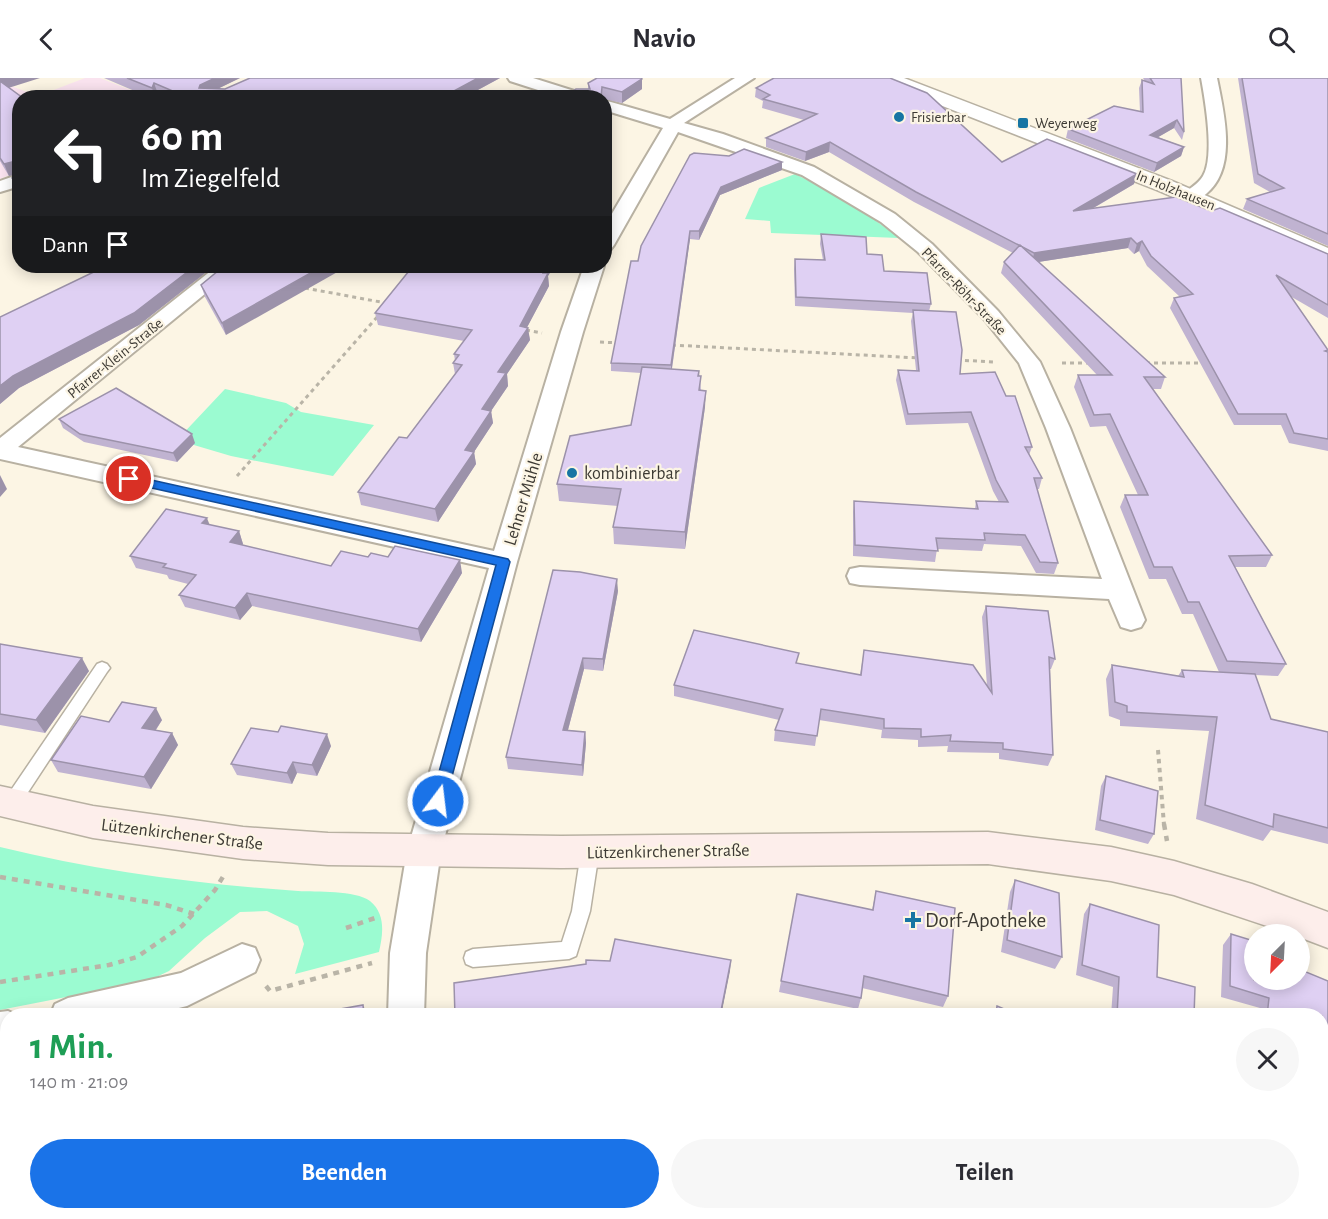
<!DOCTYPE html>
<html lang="de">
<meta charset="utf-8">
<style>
:root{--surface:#fff;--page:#f7f7f7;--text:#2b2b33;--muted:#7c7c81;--accent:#1a73e8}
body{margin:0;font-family:"Alegreya Sans",sans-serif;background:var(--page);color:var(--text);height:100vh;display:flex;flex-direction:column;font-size:22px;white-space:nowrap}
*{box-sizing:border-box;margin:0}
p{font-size:20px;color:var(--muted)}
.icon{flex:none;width:33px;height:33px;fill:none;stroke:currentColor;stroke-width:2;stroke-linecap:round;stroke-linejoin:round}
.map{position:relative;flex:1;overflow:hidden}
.details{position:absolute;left:0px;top:930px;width:1329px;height:212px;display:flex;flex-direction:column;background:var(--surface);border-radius:24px 24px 0 0;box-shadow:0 3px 15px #0003}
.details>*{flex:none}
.banner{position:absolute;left:12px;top:12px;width:600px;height:183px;border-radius:24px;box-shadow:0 3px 15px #0003;background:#202124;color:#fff;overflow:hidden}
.needle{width:39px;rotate:204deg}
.tools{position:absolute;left:1244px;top:846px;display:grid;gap:12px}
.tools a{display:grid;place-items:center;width:66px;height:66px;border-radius:50%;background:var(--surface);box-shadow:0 3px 15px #0003;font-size:30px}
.pin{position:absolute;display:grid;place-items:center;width:51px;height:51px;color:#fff;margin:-26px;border:3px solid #fff;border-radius:50%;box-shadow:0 2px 6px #0007}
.me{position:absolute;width:66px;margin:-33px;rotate:15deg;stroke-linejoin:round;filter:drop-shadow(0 0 4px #0008)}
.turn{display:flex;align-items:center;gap:21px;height:126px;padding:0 30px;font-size:27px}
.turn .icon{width:78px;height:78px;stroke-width:2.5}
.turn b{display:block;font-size:42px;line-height:51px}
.then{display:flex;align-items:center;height:57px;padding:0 30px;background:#0003;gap:12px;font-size:22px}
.round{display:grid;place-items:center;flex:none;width:63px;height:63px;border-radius:32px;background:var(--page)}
.head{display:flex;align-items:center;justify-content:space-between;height:102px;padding:0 30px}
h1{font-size:36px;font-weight:700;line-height:45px;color:#1e9e55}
.action{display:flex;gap:12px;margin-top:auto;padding:12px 30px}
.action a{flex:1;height:69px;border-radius:36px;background:var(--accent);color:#fff;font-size:24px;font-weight:700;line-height:69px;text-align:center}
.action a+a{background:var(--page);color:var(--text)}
header{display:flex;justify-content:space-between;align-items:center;height:78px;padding:0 30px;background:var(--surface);font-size:27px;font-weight:700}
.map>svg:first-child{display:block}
.education{fill:#fbe4f0}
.green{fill:#9bfbd1}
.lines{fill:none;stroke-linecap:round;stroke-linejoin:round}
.service-casing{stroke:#b8b1a2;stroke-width:3}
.minor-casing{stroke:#b8b1a2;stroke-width:4}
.tertiary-casing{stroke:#b8b1a2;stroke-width:3}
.secondary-casing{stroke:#b8b1a2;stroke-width:3}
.path-far2{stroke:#b9b4a7;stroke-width:3;stroke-dasharray:4 4;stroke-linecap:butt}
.path-far1{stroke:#b9b4a7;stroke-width:4;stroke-dasharray:4.5 4.5;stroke-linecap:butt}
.path{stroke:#b9b4a7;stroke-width:4.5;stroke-dasharray:6 6;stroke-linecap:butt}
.service{fill:#fff;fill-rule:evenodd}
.minor{fill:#fff;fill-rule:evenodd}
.tertiary{fill:#fff;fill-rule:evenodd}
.secondary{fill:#fdeeeb;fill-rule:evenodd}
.wall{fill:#c0b3d1}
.shaded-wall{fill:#9c92aa}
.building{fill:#dfd0f3;stroke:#9c92aa;stroke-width:1.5}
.route{fill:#1a73e8;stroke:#114b97;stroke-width:1.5}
.poi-dot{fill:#1775a3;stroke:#fcf5e4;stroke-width:2}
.labels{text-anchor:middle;stroke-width:4.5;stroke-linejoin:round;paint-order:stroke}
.far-poi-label{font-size:15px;fill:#3d3a34;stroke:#fcf5e4;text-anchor:start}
.far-street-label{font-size:15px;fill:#3d3a34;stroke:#fcf5e4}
.poi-label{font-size:18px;fill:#3d3a34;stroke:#fcf5e4;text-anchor:start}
.street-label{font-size:18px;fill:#3d3a34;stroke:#fcf5e4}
.near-poi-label{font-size:21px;fill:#3d3a34;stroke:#fcf5e4;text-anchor:start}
</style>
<header><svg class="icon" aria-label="back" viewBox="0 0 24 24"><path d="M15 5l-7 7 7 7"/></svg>Navio<svg class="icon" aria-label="search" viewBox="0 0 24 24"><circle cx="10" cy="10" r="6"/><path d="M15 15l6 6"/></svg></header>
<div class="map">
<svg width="1328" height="1141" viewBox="0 0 1328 1141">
<rect width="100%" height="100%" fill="#fcf5e4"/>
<polygon class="education" points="85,0 100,0 148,19 20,20 19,93 0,101 0,4 38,18"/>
<g class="green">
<path d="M795,96C832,114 866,134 899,160L771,155L770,143L745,141L759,110Z"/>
<polygon points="225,311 286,325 301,334 374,347 333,398 231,378 177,362"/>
<path d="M0,769C97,793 198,806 298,813C316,814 355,812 370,823C386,836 383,856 379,874L295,896L304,866L298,848L267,833L240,834L205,860L169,893L148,903L0,932Z"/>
</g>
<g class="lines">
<defs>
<g id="service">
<polygon points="102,584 107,586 110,590 107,594 17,731 11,733 5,731 3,726 5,721 97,586"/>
<polygon points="590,767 596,769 599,774 590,833 576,878 569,881 473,889 466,886 464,880 466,874 473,871 562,864 572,833 581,774 584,769"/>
</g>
<g id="minor">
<polygon points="508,0 533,0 587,17 589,20 563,20 510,3"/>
<polygon points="735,0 754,0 684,45 723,56 814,89 895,136 932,166 998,233 1040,284 1070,350 1145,542 1141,549 1131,552 1121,549 1109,521 860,507 850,505 847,498 850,491 860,489 1102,501 1046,350 1019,285 984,241 918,174 881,144 802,97 678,54 614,167 611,171 604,173 604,149 663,50 604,32 604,22 670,41"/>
<path d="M1201,0H1217C1224,35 1238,90 1206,116C1199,121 1195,124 1185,122L1183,118C1188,110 1198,107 1203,98C1215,79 1205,22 1201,0Z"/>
<polygon points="20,96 20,108 0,114 0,103"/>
<polygon points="217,188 239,188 18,369 494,473 561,254 584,188 604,188 583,254 517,484 441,773 426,875 424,938 388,938 390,875 407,773 489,490 0,381 0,360"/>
<polygon points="242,866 255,870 260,882 255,894 187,928 146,938 50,938 55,926 68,920 181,895"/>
<polygon points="8,933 19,938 8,938 8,969 0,970 0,934"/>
<polygon points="360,1134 402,1134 401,1141 359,1141"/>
</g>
<polygon id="tertiary" points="878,0 904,0 1172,103 1328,170 1328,186 1157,112 881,4"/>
<polygon id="secondary" points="0,708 93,728 243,749 328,755 561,758 988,754 1111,769 1174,783 1252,806 1328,834 1328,870 1299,859 1299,856 1291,856 1174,817 1111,803 988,786 561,790 328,787 243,781 93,760 0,738"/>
</defs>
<use href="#service" class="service-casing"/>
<use href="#minor" class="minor-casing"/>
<use href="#tertiary" class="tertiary-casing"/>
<use href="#secondary" class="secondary-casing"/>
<g class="path-far2">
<polyline points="305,210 386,225"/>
<polyline points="526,252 542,255"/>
<polyline points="600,264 620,265"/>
<polyline points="672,267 919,280"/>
<polyline points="957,282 994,284"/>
<polyline points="1062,285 1090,285"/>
<polyline points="1146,285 1204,285"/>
<polyline points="237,398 378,238"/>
</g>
<polyline class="path-far1" points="1158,672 1164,747"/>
<g class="path">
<polyline points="1164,746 1167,763"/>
<polyline points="0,799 166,827 194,836"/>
<polyline points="346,850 378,839"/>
<polyline points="0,904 109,887 137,879 182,848 215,812 224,797"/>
<polyline points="266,908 270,913 372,885"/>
</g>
<use href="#service" class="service"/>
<use href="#minor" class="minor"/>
<use href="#tertiary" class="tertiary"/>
<use href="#secondary" class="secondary"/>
</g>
<g class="wall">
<polygon points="0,0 20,20 20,115 12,100 17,96 17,95 9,98 0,83"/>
<polygon points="104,0 240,0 217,11 225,11 500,0 463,20 166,20 158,16 156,20 151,20"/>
<polygon points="1143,0 1181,0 1184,54 1182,62 1174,50 1158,59 1184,69 1181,78 1154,94 1066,60 1068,51 1140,34 1139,10 1142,2 1145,3"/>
<polygon points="1238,0 1328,0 1328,168 1243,131 1247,121 1270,114 1254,105"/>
<polygon points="588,5 642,11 622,25 604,21 604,20 561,20 588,11"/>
<polygon points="756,10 1002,84 1134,106 1092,131 1211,133 1328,176 1328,240 1290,218 1328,272 1328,373 1289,365 1281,347 1234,347 1170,230 1174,220 1180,219 1147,188 1139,173 1134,176 1128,170 1038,184 1165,299 1161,311 1153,311 1272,477 1266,489 1235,489 1286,586 1278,598 1255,597 1271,641 1328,654 1328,766 1271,752 1263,763 1196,741 1209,653 1120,648 1120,642 1109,638 1106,601 1112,587 1178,598 1182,592 1219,594 1193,536 1182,536 1166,501 1149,501 1120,429 1125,417 1138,417 1106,348 1090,349 1074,309 1078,297 1097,297 1001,195 1004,184 1013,175 914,124 829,74 805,83 766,69 766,60 804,42 762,30 763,23 755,19"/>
<polygon points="694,75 782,84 782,92 720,117 699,162 690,161 672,291 699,293 701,312 705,329 685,471 614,466 613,449 618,428 559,423 557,406 631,347 641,295 611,293 611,285 638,183"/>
<polygon points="821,156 867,176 884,193 931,226 929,233 960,296 1006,318 1032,369 1029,377 1042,400 1039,411 1037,411 1058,485 1054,496 1036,495 1021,468 984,466 982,473 937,471 935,484 853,478 853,434 854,423 975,431 976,423 999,424 993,413 968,345 906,347 896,302 898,292 916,292 911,243 913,235 795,228 794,191 795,181 823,182 820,166"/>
<polygon points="94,188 214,188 139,247 19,310 0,326 0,239 97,193"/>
<polygon points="224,188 226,257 205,219 201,207"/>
<polygon points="373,188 554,188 548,198 549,208 527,249 530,262 507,296 508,308 491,333 493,345 474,374 476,386 438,444 361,427 358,414 407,360 455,296 453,285 455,283 454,276 464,263 378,247 375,235 408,194"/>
<polygon points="59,341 195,365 177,384 84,364 63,350"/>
<polygon points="209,447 239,453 243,466 242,467 331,488 368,479 462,495 421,564 252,528 240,542 185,529 179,517 188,506 169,501 167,497 136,490 130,478"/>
<polygon points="618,513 603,593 584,591 568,652 585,654 586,665 583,698 508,691 506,679"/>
<polygon points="986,528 1055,581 1051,591 1050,591 1053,677 1048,688 999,681 999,675 947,674 948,668 918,669 918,662 881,660 882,652 819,642 815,668 774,663 775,652 779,642 674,618 674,607 798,586 860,597 864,572 987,608 982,539"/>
<polygon points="0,566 89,593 45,655 0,647"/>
<polygon points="162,642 156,652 172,655 178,667 151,711 58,694 51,682 109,644"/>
<polygon points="331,668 317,698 297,695 292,706 237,697 231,686"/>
<polygon points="1106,698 1154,756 1148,766 1095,752 1101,708"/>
<polygon points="1015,802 1062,879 1055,891 1001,874 1010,814"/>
<polygon points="876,813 948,918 943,929 862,910 861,920 858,931 779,914 797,816 872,832"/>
<polygon points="1090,826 1157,899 1194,938 1111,938 1113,909 1076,897 1084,836"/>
<polygon points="1231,856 1254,902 1328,903 1328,1007 1322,1004 1322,938 1259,938 1260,930 1221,919 1223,867"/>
<polygon points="997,928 1021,938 992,938"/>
<rect x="1096" y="1134" width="52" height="7"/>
</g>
<g class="shaded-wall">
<polygon points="0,0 40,0 2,12 0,7"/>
<polygon points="215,0 240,0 203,18 199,10 200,7"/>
<polygon points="478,0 500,0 463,20 441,20"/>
<polygon points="642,1 642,11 622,25 622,14"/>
<polygon points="154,5 158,16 156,20 155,20 152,10"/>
<polygon points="606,24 606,35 604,36 604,25"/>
<polygon points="1177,42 1174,50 1148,65 1150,57"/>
<polygon points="830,64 829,74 805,83 806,74"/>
<polygon points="1184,69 1181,78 1154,94 1157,85"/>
<polygon points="16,83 20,95 9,98 4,86"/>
<polygon points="782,84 782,92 720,117 699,162 699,153 721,109"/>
<polygon points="1137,96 1134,106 1071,143 1073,133"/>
<polygon points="690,153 690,161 671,296 671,287"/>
<polygon points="1131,160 1128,170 1032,185 1034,175"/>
<polygon points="1142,163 1139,173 1134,176 1137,166"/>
<polygon points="195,188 214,188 139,247 19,310 0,326 0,308 13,298"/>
<polygon points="323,188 348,188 226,257 222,245"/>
<polygon points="546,188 554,188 548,198 549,208 522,259 528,250 530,262 507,296 508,308 491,333 493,345 474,374 476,386 438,444 435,431 465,372 498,294 520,248"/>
<polygon points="706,313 705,329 685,471 685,454"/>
<polygon points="192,356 195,365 177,384 173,375"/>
<polygon points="0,397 7,411 0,419"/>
<polygon points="207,440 212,453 202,445"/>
<polygon points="239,453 243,466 235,477 230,464"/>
<polygon points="460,482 462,495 421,564 418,551"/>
<polygon points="617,501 618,513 603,593 603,581"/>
<polygon points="247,515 252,528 240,542 235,530"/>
<polygon points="82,580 89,593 45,655 36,642"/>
<polygon points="583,580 584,591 565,663 563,652"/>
<polygon points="156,630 162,642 149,662 142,650"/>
<polygon points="585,654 586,665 583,698 582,687"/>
<polygon points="172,655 178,667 151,711 144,699"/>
<polygon points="327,656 331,668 317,698 312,687"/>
<polygon points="293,684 297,695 292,706 287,695"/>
<polygon points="731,882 730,893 721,938 720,938"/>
<polygon points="363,927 368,938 364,938"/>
<polygon points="8,1077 8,1134 11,1134 9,1141 0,1141 0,1104"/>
</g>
<g class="building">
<polygon points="127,0 215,0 200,7 199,10 225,11 250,0 478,0 441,20 189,20 154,5 152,10"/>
<polygon points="597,0 641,0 642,1 622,14 602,9 601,20 561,20 576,11 590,11 588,5"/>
<polygon points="774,0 890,0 927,15 1002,84 1047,61 1137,96 1073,133 1176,119 1211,133 1220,130 1328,176 1328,227 1276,197 1328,272 1325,273 1328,274 1328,361 1294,355 1286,336 1238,336 1174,220 1193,216 1151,178 1142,163 1137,166 1131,160 1034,175 916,114 830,64 806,74 766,60 817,36 763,21 770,17 756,10"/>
<polygon points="1150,0 1181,0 1184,54 1177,42 1150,57 1184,69 1157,85 1068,51 1114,28 1143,34 1142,2 1154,6"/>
<polygon points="1242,0 1328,0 1328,156 1247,121 1284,110 1258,96"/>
<polygon points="0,3 23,20 20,20 20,112 12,100 17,96 16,83 4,86 0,80"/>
<polygon points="744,71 782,84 721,109 699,153 690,153 671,287 611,285 631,183 638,183 641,168 690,77 694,75 729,78"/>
<polygon points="821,156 866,159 867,176 882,177 884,193 927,195 931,226 796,219 795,181 825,182"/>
<polygon points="1020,167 1165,299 1144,299 1272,477 1229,478 1286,586 1227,583 1199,524 1188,524 1172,489 1154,489 1125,417 1148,417 1110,336 1094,337 1078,297 1112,297 1004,184"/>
<polygon points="97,188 195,188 134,235 13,298 0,308 0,239 102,190"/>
<polygon points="224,188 323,188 222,245 201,207"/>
<polygon points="413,188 546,188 543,195 548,195 520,248 528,250 498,294 506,295 482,331 491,333 465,372 474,374 435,431 358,414 399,359 407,360 462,287 453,285 459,277 454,276 472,252 375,235"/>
<polygon points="913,232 956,234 962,272 960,296 995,294 1006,318 1015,318 1032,369 1025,369 1042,400 1034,400 1058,485 1040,484 1025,457 984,455 985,462 936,460 938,473 855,467 854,423 978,431 976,423 1008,424 996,402 971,334 908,336 898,292 919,293"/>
<polygon points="642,289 699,293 698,298 701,298 699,312 706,313 685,454 613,449 621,411 557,406 570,358 631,347"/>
<polygon points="116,310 192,356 173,375 80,356 59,341"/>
<polygon points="166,431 207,440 202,445 239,453 230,464 331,488 341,473 368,479 371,475 388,479 395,468 460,482 418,551 247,515 235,530 179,517 196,497 163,489 166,486 130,478"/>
<polygon points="553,492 580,494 617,501 603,581 583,580 563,652 585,654 582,687 506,679"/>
<polygon points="986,528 1048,533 1055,581 1049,579 1053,677 1003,671 1003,665 950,663 951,657 921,659 921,651 884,650 884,641 821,631 817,658 775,652 783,631 674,607 694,552 799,575 796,585 861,597 864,572 973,587 992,615"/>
<polygon points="0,566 82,580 36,642 0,636"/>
<polygon points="1112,587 1184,599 1182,592 1255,596 1271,641 1328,654 1328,750 1274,736 1273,749 1205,727 1217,639 1127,634 1127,628 1115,624"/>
<polygon points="122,624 156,630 142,650 172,655 144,699 51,682 81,638 109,644"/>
<polygon points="281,648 327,656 312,687 293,684 287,695 231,686 251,650 278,654"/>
<polygon points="1106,698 1158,713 1154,756 1100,742"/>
<polygon points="1015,802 1059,815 1062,879 1007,862"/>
<polygon points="876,813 955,830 948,918 864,898 861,920 781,903 797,816 873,832"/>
<polygon points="1090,826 1159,847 1157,899 1195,909 1194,938 1117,938 1119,899 1082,887"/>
<polygon points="1231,856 1254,863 1254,902 1299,902 1299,891 1328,903 1328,993 1322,990 1322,994 1322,938 1267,938 1269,920 1230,908"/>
<polygon points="615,861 731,882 720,938 679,938 671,936 671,938 455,938 454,905 586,886 586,882 610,883"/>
<polygon points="363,927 364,938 301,938"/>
<polygon points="997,928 1021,938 996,938"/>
<polygon points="0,995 8,995 8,1077 0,1104"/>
<polygon points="601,1134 688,1134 687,1141 599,1141"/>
<polygon points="1106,1134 1148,1134 1148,1141 1129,1141"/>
</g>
<polygon class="route" points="129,397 508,481 510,484 444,728 438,730 433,728 431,723 496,487 125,404 123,401"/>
<g class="poi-dot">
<circle cx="899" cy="39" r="6"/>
<rect x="1017" y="39" width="12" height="12" rx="3"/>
<circle cx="572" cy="395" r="6"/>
<path d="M910 833h6v6h6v6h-6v6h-6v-6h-6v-6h6z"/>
</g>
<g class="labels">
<g class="far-poi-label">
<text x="911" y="44">Frisierbar</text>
<text x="1035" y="50">Weyerweg</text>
</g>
<g class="far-street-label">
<text transform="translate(1176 112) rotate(22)" y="5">In Holzhausen</text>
<text transform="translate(964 213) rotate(46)" y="5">Pfarrer-Röhr-Straße</text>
<text transform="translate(115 280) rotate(-39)" y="5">Pfarrer-Klein-Straße</text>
</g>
<g class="poi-label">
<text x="584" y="401">kombinierbar</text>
</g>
<g class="street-label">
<text transform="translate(523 421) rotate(-73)" y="6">Lehner Mühle</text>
<text transform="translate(182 756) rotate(7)" y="6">Lützenkirchener Straße</text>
<text transform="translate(668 773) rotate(-1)" y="6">Lützenkirchener Straße</text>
</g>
<g class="near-poi-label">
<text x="925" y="849">Dorf-Apotheke</text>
</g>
</g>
</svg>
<div class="tools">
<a><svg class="needle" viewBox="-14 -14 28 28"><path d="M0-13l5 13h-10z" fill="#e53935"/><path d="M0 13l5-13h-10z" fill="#7c7c81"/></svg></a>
</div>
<div class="pin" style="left:129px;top:401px;background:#d93025"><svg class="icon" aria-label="arrive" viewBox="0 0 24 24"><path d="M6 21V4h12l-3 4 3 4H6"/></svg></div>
<svg class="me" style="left:438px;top:723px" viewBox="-20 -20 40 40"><circle r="17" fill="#1a73e8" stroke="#fff" stroke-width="3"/><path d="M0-11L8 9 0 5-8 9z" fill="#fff"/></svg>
<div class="banner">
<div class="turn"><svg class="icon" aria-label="left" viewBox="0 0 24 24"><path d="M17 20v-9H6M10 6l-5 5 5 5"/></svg><div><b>60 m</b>Im Ziegelfeld</div></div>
<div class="then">Dann<svg class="icon" aria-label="arrive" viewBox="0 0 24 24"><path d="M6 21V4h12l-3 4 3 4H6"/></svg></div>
</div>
<section class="details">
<div class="head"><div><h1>1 Min.</h1><p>140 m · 21:09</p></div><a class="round"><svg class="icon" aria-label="close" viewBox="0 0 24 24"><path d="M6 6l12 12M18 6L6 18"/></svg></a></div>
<div class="action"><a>Beenden</a><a>Teilen</a></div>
</section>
</div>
